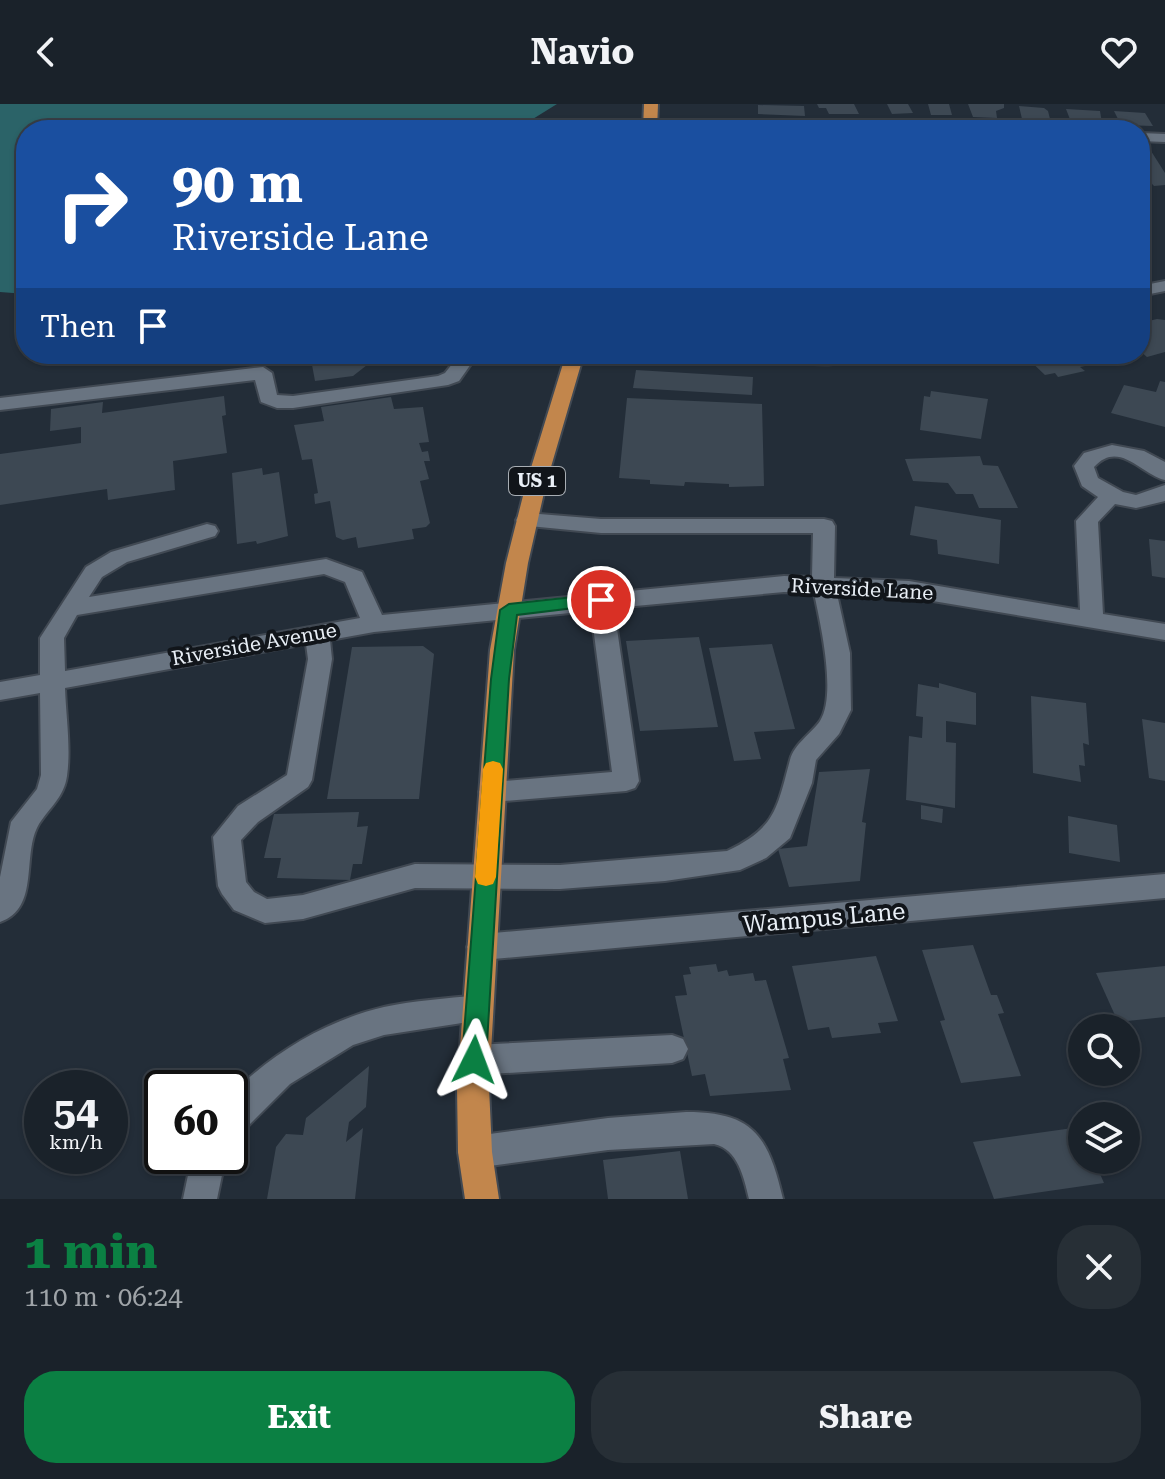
<!DOCTYPE html>
<meta charset="utf-8">
<style>
:root{--surface:#1a222a;--page:#272f36;--text:#f1f3f6;--muted:#9fa4a8;--line:#383f47;--accent:#0b8043}
body{margin:0;font-family:"Roboto Serif",serif;background:var(--page);color:var(--text);height:100vh;display:flex;flex-direction:column;font-size:30px;white-space:nowrap}
*{box-sizing:border-box;margin:0}
p{font-size:26px;color:var(--muted)}
.icon{flex:none;width:44px;height:44px;fill:none;stroke:currentColor;stroke-width:2;stroke-linecap:round;stroke-linejoin:round}
.map{position:relative;height:1095px;overflow:hidden}
.drawer{display:flex;flex-direction:column;background:var(--surface);flex:1}
.drawer>*{flex:none}
.guide{position:absolute;left:16px;top:16px;width:1134px;height:244px;border-radius:32px;box-shadow:0 2px 6px #0004,0 0 0 2px var(--line);background:#1a4fa0;color:#fff;overflow:hidden}
.buttons{position:absolute;left:1068px;top:910px;display:grid;gap:16px}
.buttons a{display:grid;place-items:center;width:72px;height:72px;border-radius:50%;background:var(--surface);box-shadow:0 2px 6px #0004,0 0 0 2px var(--line);font-size:40px}
.speed{position:absolute;left:24px;top:966px;display:flex;gap:16px;font-size:40px;font-weight:700;text-align:center}
.speed>*{display:grid;place-content:center;width:104px;height:104px;border-radius:50%;background:var(--surface);box-shadow:0 2px 6px #0004,0 0 0 2px var(--line);line-height:1}
.speed small{font-size:20px;font-weight:400}
.speed .limit{border:4px solid #111;border-radius:12px;background:#fff;color:#111}
.pin{position:absolute;display:grid;place-items:center;width:68px;height:68px;color:#fff;margin:-34px;border:4px solid #fff;border-radius:50%;box-shadow:0 2px 8px #0007}
.me{position:absolute;width:88px;margin:-44px;rotate:3deg;stroke-linejoin:round;filter:drop-shadow(0 0 6px #0008)}
.turn{display:flex;align-items:center;gap:28px;height:168px;padding:0 24px;font-size:36px}
.turn .icon{width:104px;height:104px;stroke-width:2.5}
.turn b{display:block;font-size:56px;line-height:68px}
.then{display:flex;align-items:center;height:76px;padding:0 24px;background:#0003;gap:16px;font-size:30px}
.round{display:grid;place-items:center;flex:none;width:84px;height:84px;border-radius:32px;background:var(--page)}
.overview{display:flex;align-items:center;justify-content:space-between;height:136px;padding:0 24px}
h1{font-size:48px;font-weight:700;line-height:60px;color:var(--accent)}
.button{display:flex;gap:16px;margin-top:auto;padding:16px 24px}
.button a{flex:1;height:92px;border-radius:32px;background:var(--accent);color:#fff;font-size:32px;font-weight:700;line-height:92px;text-align:center}
.button a+a{background:var(--page);color:var(--text)}
header{display:flex;justify-content:space-between;align-items:center;height:104px;padding:0 24px;background:var(--surface);font-size:36px;font-weight:700}
.map>svg:first-child{display:block}
.water{fill:#2b6368}
.building{fill:#3d4853}
.lines{fill:none;stroke-linecap:round;stroke-linejoin:round}
.minor-casing{stroke:#414953;stroke-width:4}
.major-casing{stroke:#414953;stroke-width:4}
.minor{fill:#697481;fill-rule:evenodd}
.major{fill:#c2864c;fill-rule:evenodd}
.route{fill:#0b8043;stroke:#07532c;stroke-width:2}
.slow{fill:#f59e0b}
.labels{text-anchor:middle;stroke-width:8;stroke-linejoin:round;paint-order:stroke}
.shield{fill:#11151a;stroke:#a8aeb4;stroke-width:2}
.shield-label{font-size:18px;font-weight:bold;fill:#e9eff6}
.street-label{font-size:20px;fill:#e9eff6;stroke:#11151a}
.near-street-label{font-size:24px;fill:#e9eff6;stroke:#11151a}
</style>
<header><svg class="icon" aria-label="back" viewBox="0 0 24 24"><path d="M15 5l-7 7 7 7"/></svg>Navio<svg class="icon" aria-label="heart" viewBox="0 0 24 24"><path d="M12 20l-8-8c-3-5 5-10 8-4 3-6 11-1 8 4z"/></svg></header>
<div class="map">
<svg width="1165" height="1095" viewBox="0 0 1165 1095">
<rect width="100%" height="100%" fill="#232d38"/>
<polygon class="water" points="0,0 557,0 528,18 522,26 26,26 26,190 0,188"/>
<g class="building">
<polygon points="817,0 854,0 859,10 829,10 826,4 819,4"/>
<polygon points="887,0 908,0 913,9 892,10"/>
<polygon points="928,0 949,0 952,11 931,11"/>
<polygon points="968,0 1004,0 1004,4 996,7 997,14 973,13"/>
<polygon points="758,1 804,2 805,12 758,10"/>
<polygon points="1019,2 1044,4 1048,7 1051,19 1022,15"/>
<polygon points="1066,5 1100,7 1102,19 1071,18"/>
<polygon points="1114,7 1145,9 1153,22 1121,21"/>
<polygon points="1140,47 1151,47 1165,69 1165,81 1154,82 1140,67"/>
<polygon points="1157,215 1165,216 1165,248 1147,253 1140,247 1140,240 1145,239 1140,235 1140,219"/>
<polygon points="310,250 357,250 351,255 367,261 353,272 315,277"/>
<polygon points="1023,250 1103,250 1110,257 1080,263 1085,267 1058,273 1055,269 1045,271"/>
<polygon points="636,266 753,273 752,291 633,284"/>
<polygon points="1160,277 1165,278 1165,323 1111,309 1124,281 1156,288"/>
<polygon points="931,287 988,295 981,335 920,326 924,292 930,293"/>
<polygon points="224,292 226,311 222,312 227,349 173,357 175,386 108,396 107,385 0,401 0,350 81,339 81,323 50,327 51,305 103,298 102,309"/>
<polygon points="391,293 394,305 423,303 429,338 419,339 422,348 428,347 430,357 424,357 429,375 420,377 430,419 426,423 412,425 414,435 358,444 356,433 343,436 336,433 330,397 315,400 314,390 318,389 312,355 302,356 294,321 324,317 321,303"/>
<polygon points="627,294 762,300 764,382 729,383 729,380 685,378 684,382 650,380 650,376 619,374"/>
<polygon points="980,352 983,361 998,362 1018,404 979,404 973,390 956,390 948,379 913,377 905,355"/>
<polygon points="262,364 263,371 279,368 288,432 257,440 256,437 237,440 232,369"/>
<polygon points="915,402 1001,416 999,460 938,450 937,436 910,431"/>
<polygon points="1149,435 1165,437 1165,474 1152,472"/>
<polygon points="699,533 718,623 640,627 626,537"/>
<polygon points="772,540 795,625 754,628 761,655 734,657 709,544"/>
<polygon points="423,542 434,550 419,695 327,695 352,543"/>
<polygon points="939,579 976,589 976,621 946,617 946,638 956,639 955,704 906,696 909,632 922,634 923,613 916,612 918,580 939,584"/>
<polygon points="1031,592 1086,599 1089,641 1083,639 1085,662 1079,661 1081,678 1033,669"/>
<polygon points="1142,615 1165,619 1165,677 1149,674"/>
<polygon points="870,665 862,718 866,719 860,777 789,783 778,745 807,742 819,668"/>
<polygon points="921,701 943,705 942,719 921,715"/>
<polygon points="359,708 357,723 368,722 362,760 353,760 350,776 277,774 281,754 264,754 274,710"/>
<polygon points="1068,712 1117,721 1120,758 1069,749"/>
<polygon points="973,841 991,891 997,891 1004,909 998,910 1021,972 961,979 940,917 945,916 922,846"/>
<polygon points="876,852 898,917 878,919 881,929 832,934 829,923 808,926 792,862"/>
<polygon points="716,860 718,868 727,866 729,872 753,869 755,877 766,876 789,954 783,955 791,986 710,992 705,970 692,972 675,892 687,891 683,871 691,870 689,863"/>
<polygon points="1165,862 1165,913 1118,918 1096,869"/>
<polygon points="369,962 366,1003 349,1018 346,1038 363,1024 355,1095 267,1095 276,1043 286,1030 303,1031 306,1014"/>
<polygon points="1080,1023 1082,1056 1094,1056 1104,1079 994,1095 973,1038"/>
<polygon points="680,1047 688,1095 608,1095 603,1056"/>
</g>
<g class="lines">
<defs>
<g id="minor">
<polygon points="651,16 991,22 998,26 646,23 646,17"/>
<polygon points="1140,29 1165,30 1165,38 1140,37"/>
<polygon points="1165,177 1165,187 1140,192 1140,182"/>
<polygon points="460,250 478,250 459,277 448,281 293,304 277,304 261,298 255,276 0,306 0,294 263,263 272,269 277,291 293,292 438,272 445,269"/>
<path d="M736,250H875C858,268 772,257 745,256Z"/>
<path d="M1112,341L1144,347L1165,358V376C1142,371 1119,335 1094,363L1098,374L1123,388L1136,391L1165,381V397L1136,404L1115,400L1098,418L1103,510L1165,520V536L909,493L837,490L850,549L851,606L839,630L816,656L812,679L790,734L766,754L740,766L665,777L560,785L415,784L303,815L265,819L234,806L222,790L218,782L213,733L238,702L287,671L308,555L306,540L65,584C66,612 71,644 67,672C64,693 50,703 39,720C21,750 41,804 0,818V773L11,718L37,685L41,671L40,589L0,596V578L40,571V534L86,463L111,448L207,420L215,422L218,427L215,432L127,458L102,473L89,493L326,455L362,468L382,511L784,472L812,473L813,429H601L519,421L516,416L519,411L527,409L601,415H824L832,417L835,422L834,474L909,477L1080,506L1076,417L1098,393L1082,382L1074,362L1084,349ZM324,470L345,478L360,514L65,567L64,534L77,511ZM784,488L814,489C820,518 837,591 820,617C811,630 794,640 790,656C777,704 776,724 727,747L560,761L415,760L303,791L267,795L254,788L246,778L241,736L258,718L308,683L312,676L332,555L330,536L374,528L591,507L612,668L492,678L483,681L479,688L483,695L492,698L626,687L635,684L639,677L614,504Z"/>
<polygon points="1165,770 1165,794 482,856 472,852 467,843 472,834 482,830"/>
<path d="M477,891L488,895L492,905L488,915L384,931L353,941L290,980L242,1028L230,1033V992C270,950 327,916 384,903C415,896 446,895 477,891Z"/>
<polygon points="672,931 683,935 688,945 683,955 672,959 474,971 463,966 458,956 463,946 474,941"/>
<path d="M686,1008C754,1008 768,1032 783,1095H749C744,1074 738,1045 714,1040L608,1046L475,1064L463,1060L458,1048L463,1036L475,1032L608,1014Z"/>
<polygon points="192,1052 226,1052 217,1095 183,1095"/>
</g>
<g id="major">
<polygon points="644,0 658,0 657,26 643,26"/>
<polygon points="566,250 584,250 546,380 528,459 514,546 489,983 492,1048 499,1095 465,1095 458,1048 457,983 490,546 506,459 526,380"/>
</g>
</defs>
<use href="#minor" class="minor-casing"/>
<use href="#major" class="major-casing"/>
<use href="#minor" class="minor"/>
<use href="#major" class="major"/>
</g>
<polygon class="route" points="601,490 610,496 607,500 517,511 509,575 486,956 483,963 474,967 466,963 462,956 491,575 500,506 509,500"/>
<polygon class="slow" points="493,657 500,659 503,665 496,773 493,780 486,782 478,780 475,773 483,665 486,659"/>
<g class="labels">
<rect class="shield" x="509" y="363" width="56" height="28" rx="6"/>
<g class="shield-label">
<text x="537" y="383">US 1</text>
</g>
<g class="street-label">
<text transform="translate(862 485) rotate(3)" y="7">Riverside Lane</text>
<text transform="translate(254 540) rotate(-10)" y="7">Riverside Avenue</text>
</g>
<g class="near-street-label">
<text transform="translate(824 814) rotate(-5)" y="8">Wampus Lane</text>
</g>
</g>
</svg>
<div class="buttons">
<a><svg class="icon" aria-label="search" viewBox="0 0 24 24"><circle cx="10" cy="10" r="6"/><path d="M15 15l6 6"/></svg></a>
<a><svg class="icon" aria-label="layers" viewBox="0 0 24 24"><path d="M12 4l9 5-9 5-9-5zM3 14l9 5 9-5"/></svg></a>
</div>
<div class="speed"><div>54<small>km/h</small></div><div class="limit">60</div></div>
<div class="pin" style="left:601px;top:496px;background:#d93025"><svg class="icon" aria-label="arrive" viewBox="0 0 24 24"><path d="M6 21V4h12l-3 4 3 4H6"/></svg></div>
<svg class="me" style="left:474px;top:956px" viewBox="-20 -20 40 40"><path d="M0-17L14 15 0 8-14 15z" fill="#0b8043" stroke="#fff" stroke-width="4"/></svg>
<div class="guide">
<div class="turn"><svg class="icon" aria-label="right" viewBox="0 0 24 24"><path d="M7 20v-9h11M14 6l5 5-5 5"/></svg><div><b>90 m</b>Riverside Lane</div></div>
<div class="then">Then<svg class="icon" aria-label="arrive" viewBox="0 0 24 24"><path d="M6 21V4h12l-3 4 3 4H6"/></svg></div>
</div>
</div>
<section class="drawer">
<div class="overview"><div><h1>1 min</h1><p>110 m · 06:24</p></div><a class="round"><svg class="icon" aria-label="close" viewBox="0 0 24 24"><path d="M6 6l12 12M18 6L6 18"/></svg></a></div>
<div class="button"><a>Exit</a><a>Share</a></div>
</section>
